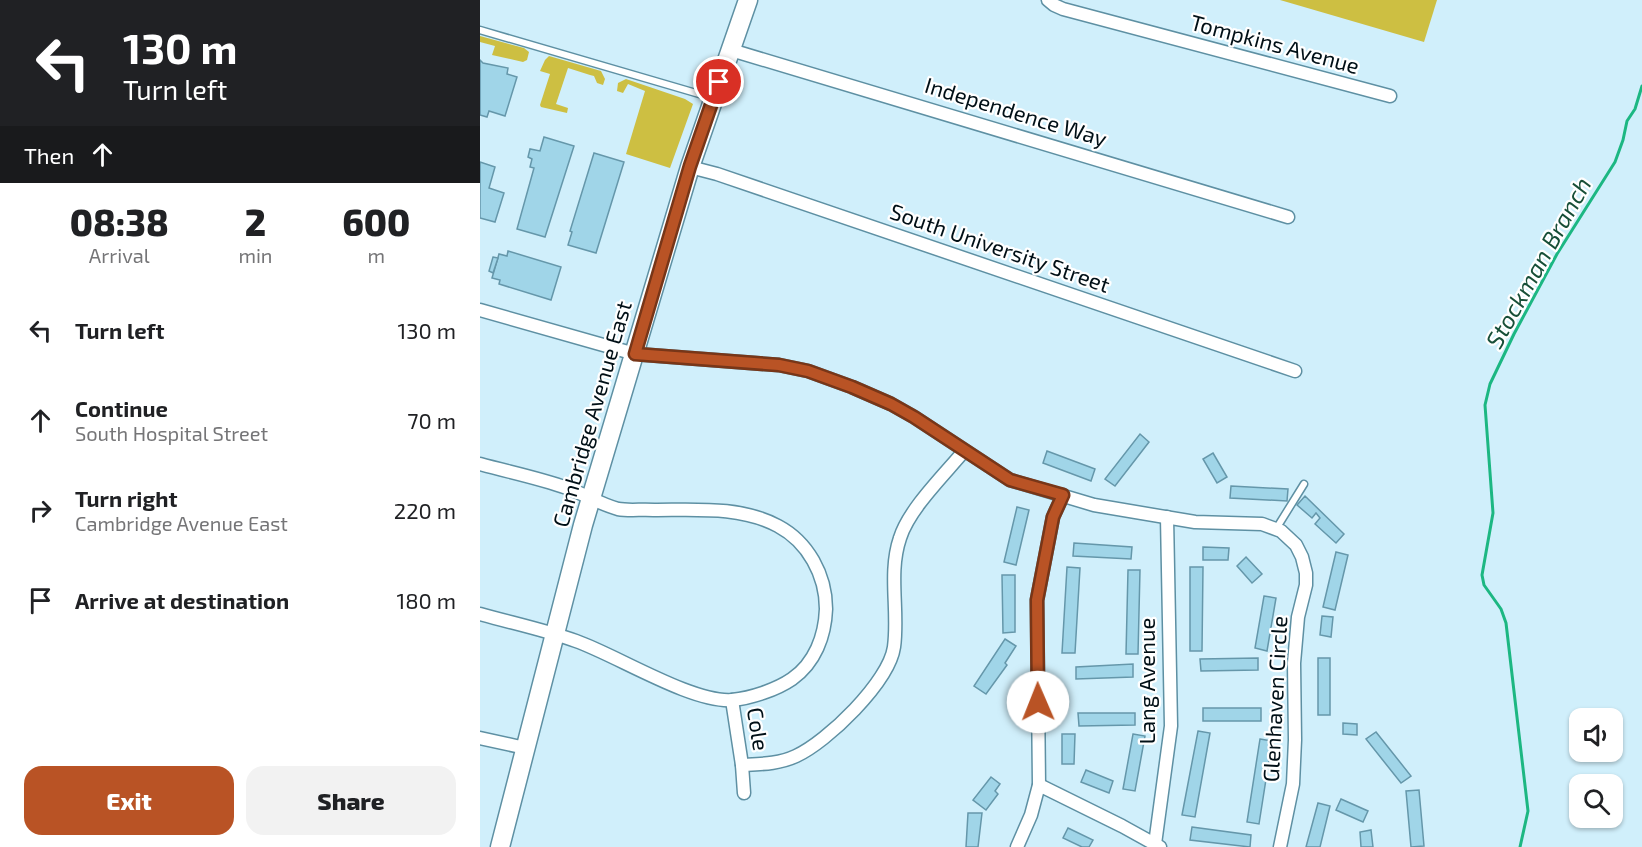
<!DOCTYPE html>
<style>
:root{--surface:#fff;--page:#f2f2f2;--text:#202124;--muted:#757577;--accent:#b95325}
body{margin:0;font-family:"Exo 2",sans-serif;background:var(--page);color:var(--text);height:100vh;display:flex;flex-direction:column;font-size:22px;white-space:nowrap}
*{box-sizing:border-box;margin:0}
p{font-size:20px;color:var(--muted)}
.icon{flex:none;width:33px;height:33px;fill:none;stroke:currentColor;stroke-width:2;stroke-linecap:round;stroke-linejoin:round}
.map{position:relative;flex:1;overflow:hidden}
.side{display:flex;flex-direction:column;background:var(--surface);width:480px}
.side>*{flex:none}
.banner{background:#202124;color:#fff;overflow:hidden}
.fabs{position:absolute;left:1089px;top:708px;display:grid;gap:12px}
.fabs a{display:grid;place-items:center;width:54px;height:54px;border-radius:12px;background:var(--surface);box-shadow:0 2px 4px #0004;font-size:30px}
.pin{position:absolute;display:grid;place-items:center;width:51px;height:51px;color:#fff;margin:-26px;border:3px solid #fff;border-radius:50%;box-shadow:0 2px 6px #0007}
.me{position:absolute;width:66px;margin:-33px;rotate:359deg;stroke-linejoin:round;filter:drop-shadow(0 0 4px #0008)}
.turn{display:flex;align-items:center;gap:21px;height:126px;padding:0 24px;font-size:27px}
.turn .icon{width:78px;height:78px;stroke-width:2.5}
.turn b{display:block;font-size:42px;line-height:51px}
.then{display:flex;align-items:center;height:57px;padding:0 24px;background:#0003;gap:12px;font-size:22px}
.eta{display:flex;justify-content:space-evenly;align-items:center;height:102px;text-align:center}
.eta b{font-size:36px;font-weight:800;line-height:42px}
.button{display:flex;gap:12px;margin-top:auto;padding:12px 24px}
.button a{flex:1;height:69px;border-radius:18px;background:var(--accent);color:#fff;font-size:24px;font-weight:800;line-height:69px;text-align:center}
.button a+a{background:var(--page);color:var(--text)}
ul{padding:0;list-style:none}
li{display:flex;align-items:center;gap:18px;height:90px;padding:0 24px}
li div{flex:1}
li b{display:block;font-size:22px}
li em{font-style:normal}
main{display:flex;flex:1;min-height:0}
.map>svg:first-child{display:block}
.green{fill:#cdbf42}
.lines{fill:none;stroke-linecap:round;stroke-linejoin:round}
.stream{stroke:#1cb782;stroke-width:3}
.building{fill:#a0d5e8;stroke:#6597aa;stroke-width:1.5}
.lane-casing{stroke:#5e90a3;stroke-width:9}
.street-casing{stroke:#5e90a3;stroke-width:15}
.secondary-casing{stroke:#5e90a3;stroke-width:21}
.lane{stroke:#fff;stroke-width:6}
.street{stroke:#fff;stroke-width:12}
.secondary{stroke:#fff;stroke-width:18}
.route-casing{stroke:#783618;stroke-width:15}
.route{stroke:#b95325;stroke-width:10}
.labels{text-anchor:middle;stroke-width:4.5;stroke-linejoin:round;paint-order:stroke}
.street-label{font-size:22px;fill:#000f16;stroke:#fff}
.water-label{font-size:24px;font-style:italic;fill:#174f38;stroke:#fff}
</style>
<main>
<section class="side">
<div class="banner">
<div class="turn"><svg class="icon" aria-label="left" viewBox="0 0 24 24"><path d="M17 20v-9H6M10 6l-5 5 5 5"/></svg><div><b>130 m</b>Turn left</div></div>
<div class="then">Then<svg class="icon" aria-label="ahead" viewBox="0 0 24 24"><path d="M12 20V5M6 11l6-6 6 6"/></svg></div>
</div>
<div class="eta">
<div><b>08:38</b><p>Arrival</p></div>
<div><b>2</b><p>min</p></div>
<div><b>600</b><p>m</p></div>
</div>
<ul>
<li><svg class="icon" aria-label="left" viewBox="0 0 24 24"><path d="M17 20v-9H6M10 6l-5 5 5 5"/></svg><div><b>Turn left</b></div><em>130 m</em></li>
<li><svg class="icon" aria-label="ahead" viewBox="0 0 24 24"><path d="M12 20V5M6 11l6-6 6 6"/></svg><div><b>Continue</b><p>South Hospital Street</p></div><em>70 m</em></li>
<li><svg class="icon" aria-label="right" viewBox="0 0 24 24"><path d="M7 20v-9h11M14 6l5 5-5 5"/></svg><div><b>Turn right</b><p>Cambridge Avenue East</p></div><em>220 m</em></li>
<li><svg class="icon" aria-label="arrive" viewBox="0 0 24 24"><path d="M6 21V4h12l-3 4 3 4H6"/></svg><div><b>Arrive at destination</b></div><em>180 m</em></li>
</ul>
<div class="button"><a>Exit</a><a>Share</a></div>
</section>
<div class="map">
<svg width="1162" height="847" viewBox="0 0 1162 847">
<rect width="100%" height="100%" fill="#d0effb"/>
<g class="green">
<polygon points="800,0 957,0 944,42"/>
<polygon points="0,36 44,48 49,52 47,60 43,62 12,55 15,46 0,42"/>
<polygon points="69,56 121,71 125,79 123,85 117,83 114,76 110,75 88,68 76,104 88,108 87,113 61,107 60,105 70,74 60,71 65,60"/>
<polygon points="146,79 205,99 213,104 190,168 146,154 165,91 148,84 143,93 137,91 138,83"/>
</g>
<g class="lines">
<polyline class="stream" points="1040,847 1048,811 1026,623 1021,609 1004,585 1002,575 1013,513 1005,405 1010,384 1034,334 1077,254 1135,162 1143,140 1147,121 1155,109 1162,86"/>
</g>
<g class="building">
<polygon points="0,60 3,63 28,68 27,74 37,77 25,116 9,111 7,117 0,115"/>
<polygon points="64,137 94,146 65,237 37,229 54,168 50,167 52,159 48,157 50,149 60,151"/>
<polygon points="114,153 144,162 116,253 88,245 92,232 90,231"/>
<polygon points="0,162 15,167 9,188 24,193 15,222 0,218"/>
<polygon points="28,251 81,267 71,300 19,284 20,280 12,278 19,254 27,256"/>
<polygon points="13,257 18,258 13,273 9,271"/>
<polygon points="660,434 669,442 635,486 625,479"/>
<polygon points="567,451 615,469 611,481 563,463"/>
<polygon points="733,453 747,477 737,483 723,459"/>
<polygon points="751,486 808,489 807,501 750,498"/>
<polygon points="825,496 864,534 856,543 835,524 840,518 836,513 832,518 817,505"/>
<polygon points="537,507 549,510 536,565 524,562"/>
<polygon points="594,543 652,547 651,559 593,556"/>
<polygon points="723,547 749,548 748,560 723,560"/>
<polygon points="856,552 868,555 855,610 843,607"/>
<polygon points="766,557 782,574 772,583 757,566"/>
<polygon points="587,567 600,568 595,653 582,653"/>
<polygon points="710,567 723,567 722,651 710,651"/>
<polygon points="648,570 660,570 658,654 646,654"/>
<polygon points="522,575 535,575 535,632 523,633"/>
<polygon points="784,596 796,598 787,651 775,648"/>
<polygon points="842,616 853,617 851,637 840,635"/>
<polygon points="525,639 536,646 525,663 527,665 506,694 494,686"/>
<polygon points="778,658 778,670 721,671 720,659"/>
<rect x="838" y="658" width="12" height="57"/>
<polygon points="653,664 653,677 596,679 596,667"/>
<rect x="723" y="708" width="58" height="13"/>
<polygon points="598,713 655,713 655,725 599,726"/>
<polygon points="863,723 877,724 877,735 863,734"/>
<polygon points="718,731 730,733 715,817 702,815"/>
<polygon points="896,732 931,776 921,783 886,739"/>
<polygon points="582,734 595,734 594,764 582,764"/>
<polygon points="653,734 665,736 655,791 643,789"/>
<polygon points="780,739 792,741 779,824 767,822"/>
<polygon points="606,770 633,781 629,793 601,782"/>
<polygon points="511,777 520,784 515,791 518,794 506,810 493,800"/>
<polygon points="939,790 944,846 931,847 926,791"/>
<polygon points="861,799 888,811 883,822 856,810"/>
<polygon points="838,803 850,806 840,847 826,847"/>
<polygon points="488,813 502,813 498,847 486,847"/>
<polygon points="712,827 771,835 770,847 710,840"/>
<polygon points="588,828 613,840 609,847 602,847 583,838"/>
<polygon points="891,830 893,847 881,847 880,832"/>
</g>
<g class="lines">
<defs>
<g id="lane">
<polyline points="0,30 233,98"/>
<polyline points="796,529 824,484"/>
</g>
<g id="street">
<polyline points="568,0 574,5 583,9 910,96"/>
<polyline points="251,50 808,217"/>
<polyline points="210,167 237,174 815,371"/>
<polyline points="0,310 155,354 299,365 328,371 372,387 411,404 434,417 530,480 614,505 715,522 782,524 801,531 816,545 822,557 826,573 826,585 818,617 814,663 815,740 813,784 800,847"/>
<path d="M0,464C29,472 59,478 87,488C104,494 120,504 138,509C149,511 163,509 174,510C215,510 261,506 298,526C328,542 346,575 346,609C345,636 335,663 312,679C296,690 271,698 252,700C212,703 136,655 96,641C65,630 32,623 0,614"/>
<polyline points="252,700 262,765 264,793"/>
<polyline points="0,738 45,748"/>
<path d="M262,765C281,764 299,764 316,756C347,742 409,682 414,647C419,611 408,573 420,538C429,509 464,475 484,451"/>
<polyline points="559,785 642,826 680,847"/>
<polyline points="675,844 691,726 687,517"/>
<polyline points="537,847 551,815 559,785 557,600 573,517 583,495"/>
</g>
<polyline id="secondary" points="20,847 103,525 210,167 268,0"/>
</defs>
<use href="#lane" class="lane-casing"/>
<use href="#street" class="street-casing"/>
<use href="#secondary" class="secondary-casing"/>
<use href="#lane" class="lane"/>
<use href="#street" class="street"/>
<use href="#secondary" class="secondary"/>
</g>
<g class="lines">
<defs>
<polyline id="route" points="239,82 210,166 155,354 299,365 328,371 372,387 411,404 434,417 530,480 583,495 573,517 557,600 558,702"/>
</defs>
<use href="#route" class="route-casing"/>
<use href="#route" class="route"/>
</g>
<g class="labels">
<g class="street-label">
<text transform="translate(795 44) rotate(15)" y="8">Tompkins Avenue</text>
<text transform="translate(536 112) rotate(17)" y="8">Independence Way</text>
<text transform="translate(520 248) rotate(19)" y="8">South University Street</text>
<text transform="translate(112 414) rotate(-74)" y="8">Cambridge Avenue East</text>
<text transform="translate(667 681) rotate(-90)" y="8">Lang Avenue</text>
<text transform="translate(795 699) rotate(-87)" y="8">Glenhaven Circle</text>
<text transform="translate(278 729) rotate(81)" y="8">Cole</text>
</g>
<g class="water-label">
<text transform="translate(1059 263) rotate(-61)" y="8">Stockman Branch</text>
</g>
</g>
</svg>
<div class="fabs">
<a><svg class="icon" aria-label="sound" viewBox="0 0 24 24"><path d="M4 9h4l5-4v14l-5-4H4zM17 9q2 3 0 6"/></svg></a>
<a><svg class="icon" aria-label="search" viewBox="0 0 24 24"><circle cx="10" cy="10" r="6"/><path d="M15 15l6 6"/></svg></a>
</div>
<div class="pin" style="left:239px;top:82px;background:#d93025"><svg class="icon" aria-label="arrive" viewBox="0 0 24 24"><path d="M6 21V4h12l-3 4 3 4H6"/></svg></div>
<svg class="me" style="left:558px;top:702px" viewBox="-20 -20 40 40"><circle r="19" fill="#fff"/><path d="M0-13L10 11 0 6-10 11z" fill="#b95325"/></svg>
</div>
</main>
